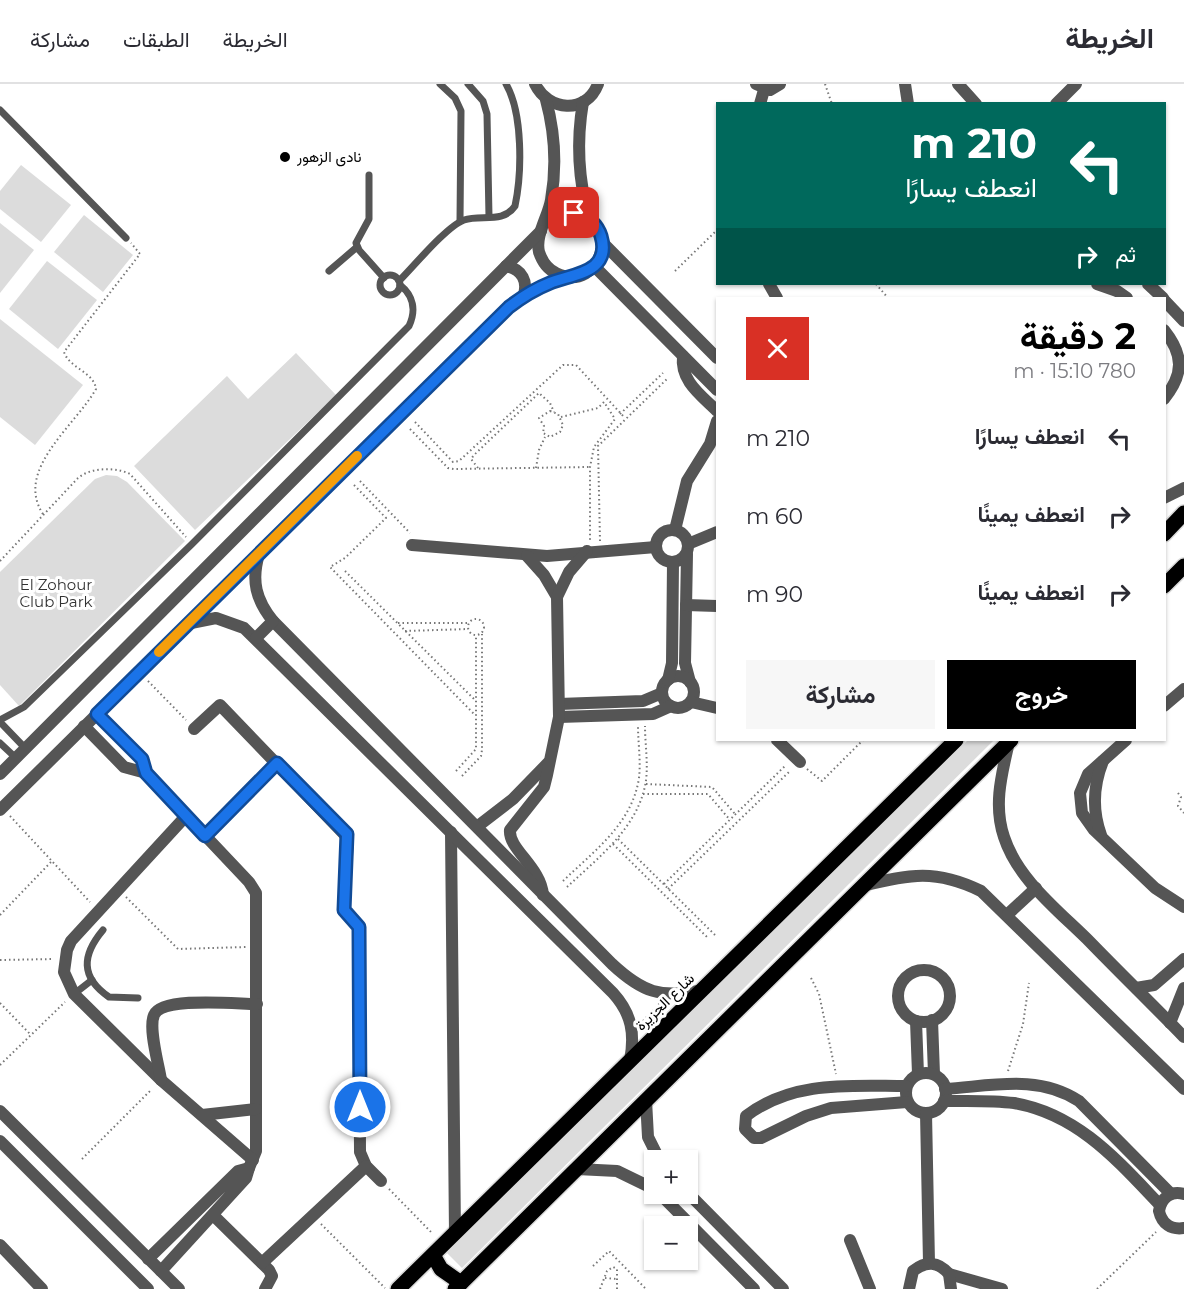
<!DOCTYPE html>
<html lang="ar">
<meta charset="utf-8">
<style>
:root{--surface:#fff;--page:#f7f7f7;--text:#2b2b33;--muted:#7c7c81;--line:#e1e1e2;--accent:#000}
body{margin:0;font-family:Montserrat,Vazirmatn,sans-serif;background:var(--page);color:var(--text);direction:rtl;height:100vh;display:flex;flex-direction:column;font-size:22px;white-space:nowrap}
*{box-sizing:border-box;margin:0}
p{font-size:20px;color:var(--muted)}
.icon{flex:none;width:33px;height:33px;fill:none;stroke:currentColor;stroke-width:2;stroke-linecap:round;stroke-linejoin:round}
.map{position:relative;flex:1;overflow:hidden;direction:ltr}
.side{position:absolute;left:716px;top:213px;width:450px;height:444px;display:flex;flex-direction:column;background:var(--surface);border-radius:0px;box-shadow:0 2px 4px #0004;direction:rtl}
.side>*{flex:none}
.banner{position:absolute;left:716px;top:18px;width:450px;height:183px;border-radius:0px;box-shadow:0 2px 4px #0004;direction:rtl;background:#00695c;color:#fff;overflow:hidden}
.fabs{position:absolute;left:644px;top:1066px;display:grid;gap:12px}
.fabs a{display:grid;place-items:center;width:54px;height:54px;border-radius:0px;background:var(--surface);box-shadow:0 2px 4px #0004;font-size:30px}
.pin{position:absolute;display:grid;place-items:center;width:51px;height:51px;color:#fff;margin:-26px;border-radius:12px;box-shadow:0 3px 9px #0006}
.me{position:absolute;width:66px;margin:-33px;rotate:0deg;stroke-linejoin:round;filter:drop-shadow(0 0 4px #0008)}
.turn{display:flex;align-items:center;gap:21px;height:126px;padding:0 30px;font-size:27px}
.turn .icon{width:78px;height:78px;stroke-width:2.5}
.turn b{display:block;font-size:42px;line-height:51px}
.then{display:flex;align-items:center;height:57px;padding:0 30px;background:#0003;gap:12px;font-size:22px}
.round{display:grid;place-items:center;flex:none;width:63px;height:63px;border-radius:0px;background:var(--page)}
.summary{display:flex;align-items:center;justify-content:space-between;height:102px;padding:0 30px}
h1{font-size:36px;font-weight:700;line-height:45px;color:var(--accent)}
.cta{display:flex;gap:12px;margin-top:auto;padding:12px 30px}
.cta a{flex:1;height:69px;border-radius:0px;background:var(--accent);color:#fff;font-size:24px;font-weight:700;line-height:69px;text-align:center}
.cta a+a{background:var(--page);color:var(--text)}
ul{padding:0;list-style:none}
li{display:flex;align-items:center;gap:18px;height:78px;padding:0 30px}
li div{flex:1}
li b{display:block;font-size:22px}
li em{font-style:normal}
header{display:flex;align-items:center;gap:36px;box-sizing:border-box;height:84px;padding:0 30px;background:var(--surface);border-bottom:2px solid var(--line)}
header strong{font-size:28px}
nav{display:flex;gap:33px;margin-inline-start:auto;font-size:21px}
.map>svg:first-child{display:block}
.green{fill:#dcdcdc}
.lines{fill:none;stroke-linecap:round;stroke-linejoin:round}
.primary-casing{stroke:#dbdbdb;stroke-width:18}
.path{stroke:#777;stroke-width:2;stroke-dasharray:1.5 3;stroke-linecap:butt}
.service{stroke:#555;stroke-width:7}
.minor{stroke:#555;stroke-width:12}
.tertiary{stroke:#555;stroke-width:12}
.primary{stroke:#000;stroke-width:15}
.route-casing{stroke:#114b97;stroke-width:15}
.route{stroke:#1a73e8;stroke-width:10}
.slow{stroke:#f59e0b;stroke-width:10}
.poi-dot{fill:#000;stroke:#fff;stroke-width:2}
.labels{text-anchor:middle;stroke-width:6;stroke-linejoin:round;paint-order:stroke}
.poi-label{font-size:15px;fill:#000;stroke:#fff;text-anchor:start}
.park-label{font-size:15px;fill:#333;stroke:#fff}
.street-label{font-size:15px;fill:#000;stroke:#fff}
</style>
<header>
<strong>الخريطة</strong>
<nav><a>الخريطة</a><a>الطبقات</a><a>مشاركة</a></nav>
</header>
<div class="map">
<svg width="1184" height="1205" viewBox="0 0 1184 1205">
<rect width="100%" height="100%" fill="#fff"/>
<g class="green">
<polygon points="21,81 71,121 41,158 0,125 0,107"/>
<polygon points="84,131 133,171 103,208 54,168"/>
<polygon points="0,139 34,166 0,209"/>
<polygon points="47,177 97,216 58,265 9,225"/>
<polygon points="0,235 83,301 35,361 0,333"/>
<polygon points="296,269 336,311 195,446 134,382 227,292 248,315"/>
<polygon points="106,391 117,392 127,398 185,457 19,622 0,601 0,488 95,395"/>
<polygon points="968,656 994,656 462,1184 446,1168"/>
</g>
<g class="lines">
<defs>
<g id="primary">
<polyline points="1164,450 1184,429"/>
<polyline points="1164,502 1184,482"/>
<polyline points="433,1171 441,1185 461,1199"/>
<polyline points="398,1205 956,656"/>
<polyline points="455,1205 1011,656"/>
</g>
</defs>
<use href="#primary" class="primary-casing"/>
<g class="path">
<polyline points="825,0 832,20"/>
<polyline points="675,187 717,146"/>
<polyline points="876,200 888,214"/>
<polygon points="550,327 558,330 563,341 560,348 550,353 543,349 544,342 539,334"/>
<polyline points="620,330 663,289"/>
<polyline points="561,333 598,324 604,318 615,335 594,363 590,383 590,457"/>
<polyline points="415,338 453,378 459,377 563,281 576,281 625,334"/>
<polyline points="410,345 448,384 454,385 590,383"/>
<polyline points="478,384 471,375 474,371 539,309 550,319 554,328"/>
<polyline points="536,384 539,366 545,353"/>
<polyline points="360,397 410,449"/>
<polyline points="354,401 386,434 345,474 330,483 474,630"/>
<path d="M43,430C14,386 75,342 96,305C94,288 69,284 64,268L140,170L131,159"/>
<polyline points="600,457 598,362 668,294"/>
<path d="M0,477L78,394C91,383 116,383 130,390L186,453"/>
<polyline points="345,487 474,615"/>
<circle cx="476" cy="543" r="8"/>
<polyline points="398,539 469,539"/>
<polyline points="405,547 468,545"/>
<polyline points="148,597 186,636"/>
<polyline points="807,685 822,697 863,656"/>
<polyline points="456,687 476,665 476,552"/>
<polyline points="462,692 481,672 482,666 482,550"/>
<polyline points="646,700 712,703 735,730"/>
<polyline points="1178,709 1181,713 1178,722 1184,729"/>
<polyline points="643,710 708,710 730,736"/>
<polyline points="10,732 90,818"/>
<polyline points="618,755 715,851"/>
<polyline points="613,760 709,855"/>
<path d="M563,797C594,767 632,740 639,694C641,677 638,659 638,642"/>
<polyline points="664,800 786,681"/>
<path d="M567,803C598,774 636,745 645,702C649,684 645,661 645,642"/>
<polyline points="668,805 790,687"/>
<polyline points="126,813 178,865 246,863"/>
<polyline points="0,831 51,778"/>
<polyline points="0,876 54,875"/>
<polyline points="811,894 819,910 836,990"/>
<polyline points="0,919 31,951"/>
<polyline points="643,937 660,919"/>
<polyline points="0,981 65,918"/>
<polyline points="1008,987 1023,940 1029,899"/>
<polyline points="82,1075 152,1005"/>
<polyline points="389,1105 433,1150"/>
<polyline points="321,1140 385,1204"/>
<polyline points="593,1182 609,1167 646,1205"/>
<polyline points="605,1194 617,1195"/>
<polyline points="600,1205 607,1187 613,1183 617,1185 617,1205"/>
<polyline points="1097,1205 1156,1148"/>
</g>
<g class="service">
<polyline points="440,0 455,14 461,27 460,137"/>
<polyline points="468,0 483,17 487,30 489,133"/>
<polyline points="0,26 126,154"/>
<polyline points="369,91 369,135 356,159 359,166 384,194"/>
<polyline points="329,187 357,163"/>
<circle cx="390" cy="201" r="10"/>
<path d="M399,197C413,183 447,142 464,136C481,130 503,140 515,122C522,89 523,29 506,0"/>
<path d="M0,636L24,623L192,460L409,242C416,227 414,212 400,201"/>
<polyline points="0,638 26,665"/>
<polyline points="0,659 16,674"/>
<path d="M103,846C82,871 80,893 109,913L138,914"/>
<polyline points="74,910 92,896"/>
</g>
<g class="minor">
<polyline points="756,0 770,6 780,0"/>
<polyline points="905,0 908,20"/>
<polyline points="958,0 976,20"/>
<polyline points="760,20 764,6"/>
<polyline points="1056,20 1076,0"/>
<polyline points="769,200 777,214"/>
<polyline points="1097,200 1117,207 1127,214"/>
<polyline points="1148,200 1163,214"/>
<polyline points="1164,216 1184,237"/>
<path d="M1164,246C1184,271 1184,290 1164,315"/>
<path d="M683,272C680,297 701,311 717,327"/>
<polyline points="1164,414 1184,404"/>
<circle cx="672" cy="462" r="16"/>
<polyline points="675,446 687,397 710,360 717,337"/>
<polyline points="688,460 717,448"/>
<polyline points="412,461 547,472 656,463"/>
<polyline points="687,470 685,579 690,598"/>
<polyline points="527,472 544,491 557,513"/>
<polyline points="686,521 717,522"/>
<circle cx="678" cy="608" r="16"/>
<polyline points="668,596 672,579 673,479"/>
<polyline points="691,618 717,624"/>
<polyline points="559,620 643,617 662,609"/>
<polyline points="1164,622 1184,605"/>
<polyline points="97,630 142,675 146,689 249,798 256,809 256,1067 249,1084"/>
<polyline points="559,633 653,630 671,622"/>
<polyline points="84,642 124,683 146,689"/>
<polyline points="194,645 220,621 348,754 344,826 359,843 360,1068 366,1082 381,1097"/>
<polyline points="777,656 800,678"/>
<polyline points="1126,656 1088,690 1080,709 1082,729 1094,746 1155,804 1184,823"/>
<polyline points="186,732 71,857 67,866 64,888 74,910 161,996 253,1076"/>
<polyline points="478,742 513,715 548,679"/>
<polyline points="451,748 455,1150"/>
<path d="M1101,751C1092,726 1093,702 1103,677"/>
<polyline points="205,752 277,679"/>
<path d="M543,811C541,783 508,765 510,746L544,703L547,691L559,633L557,513L569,488L587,467"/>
<circle cx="924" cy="912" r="26"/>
<polyline points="1136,904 1154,901 1184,875"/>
<polyline points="932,936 934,990"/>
<polyline points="916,937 918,990"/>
<polyline points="1170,939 1184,904"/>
<circle cx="926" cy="1009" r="20"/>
<path d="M161,996C159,981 148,945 154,931C162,912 237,920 257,920"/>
<path d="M906,1002C851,1002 793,996 746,1032L745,1045L754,1054H761L806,1032L831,1024L907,1018"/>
<path d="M945,1005C992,1002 1038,990 1079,1017L1171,1110"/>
<path d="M944,1017C967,1017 991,1016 1014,1019C1078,1030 1118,1077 1160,1121"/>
<polyline points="926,1029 929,1179"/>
<polyline points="202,1031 256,1025"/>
<path d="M1184,1110C1171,1106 1161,1114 1159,1127C1162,1140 1171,1146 1184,1144"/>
<polyline points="213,1131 269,1186 272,1192 265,1205"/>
<polyline points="850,1156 870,1205"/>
<polyline points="0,1161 42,1205"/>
<polyline points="148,1175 238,1087 249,1084 246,1094 161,1187"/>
<polyline points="262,1179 366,1082"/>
<polyline points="949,1190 1002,1205"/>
<path d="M909,1205L913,1187C926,1177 938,1177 949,1190L951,1205"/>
</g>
<g class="tertiary">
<path d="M535,0C548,27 586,31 598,0"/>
<path d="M583,18C576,59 578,95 589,134"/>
<path d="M546,139L566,129C626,130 602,212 556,189C547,185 542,177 539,168C535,151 548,133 551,116C557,81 555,49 546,16"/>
<polyline points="602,158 717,274"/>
<path d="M506,182C522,185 529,198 523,213"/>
<polyline points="594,182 717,306"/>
<path d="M259,470C251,497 256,516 273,537L612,880C642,908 661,915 702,906"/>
<path d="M191,539L216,534L244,544L613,909C632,930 635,950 630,977"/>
<polyline points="256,554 273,537"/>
<path d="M1009,658C1002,689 993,721 1004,753C1018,796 1059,827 1090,858C1121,890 1153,921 1184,953"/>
<polyline points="0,690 541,147"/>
<polyline points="0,726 509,223 537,205 568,193"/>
<path d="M862,802C910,790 936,785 981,807L1184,1005"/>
<polyline points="1008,830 1036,804"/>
<polyline points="646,1016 648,1053 660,1077"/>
<polyline points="0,1027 179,1205"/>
<polyline points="0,1057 148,1205"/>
<polyline points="577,1085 617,1087 654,1105"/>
<polyline points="687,1108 783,1205"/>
<polyline points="660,1110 754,1205"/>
</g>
<use href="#primary" class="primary"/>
</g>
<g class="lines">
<defs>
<path id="route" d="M360,1023L359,843L344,826L347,750L277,679L205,752L146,689L142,675L97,630L509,223C522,213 535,205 550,199C572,190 612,189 601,152C597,139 587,132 574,129"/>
</defs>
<use href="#route" class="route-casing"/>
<use href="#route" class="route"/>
<polyline class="slow" points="159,568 357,372"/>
</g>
<circle class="poi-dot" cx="285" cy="73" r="6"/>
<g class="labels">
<g class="poi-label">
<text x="297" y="78">نادى الزهور</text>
</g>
<g class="park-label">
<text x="56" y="506">El Zohour<tspan x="56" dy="17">Club Park</tspan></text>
</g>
<g class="street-label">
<text transform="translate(665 918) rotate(-44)" y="5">شارع الجزيرة</text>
</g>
</g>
</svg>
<div class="fabs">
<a>+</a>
<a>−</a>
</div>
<div class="pin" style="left:574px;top:129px;background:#d93025"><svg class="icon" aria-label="arrive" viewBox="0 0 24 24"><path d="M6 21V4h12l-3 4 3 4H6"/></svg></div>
<svg class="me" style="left:360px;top:1023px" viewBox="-20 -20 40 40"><circle r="17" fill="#1a73e8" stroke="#fff" stroke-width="3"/><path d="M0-11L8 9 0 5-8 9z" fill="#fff"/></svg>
<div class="banner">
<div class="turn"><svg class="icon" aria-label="left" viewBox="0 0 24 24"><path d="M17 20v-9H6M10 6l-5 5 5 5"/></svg><div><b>210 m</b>انعطف يسارًا</div></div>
<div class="then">ثم<svg class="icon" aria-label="right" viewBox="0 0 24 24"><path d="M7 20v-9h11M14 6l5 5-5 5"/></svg></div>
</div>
<section class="side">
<div class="summary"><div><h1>2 دقيقة</h1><p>780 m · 15:10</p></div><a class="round" style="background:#d93025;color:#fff"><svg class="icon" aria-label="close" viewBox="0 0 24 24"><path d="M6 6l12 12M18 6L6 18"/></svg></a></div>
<ul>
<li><svg class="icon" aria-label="left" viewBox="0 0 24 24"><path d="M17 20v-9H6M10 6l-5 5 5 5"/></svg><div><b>انعطف يسارًا</b></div><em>210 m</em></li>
<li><svg class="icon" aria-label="right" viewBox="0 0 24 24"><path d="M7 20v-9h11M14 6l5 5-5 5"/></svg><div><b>انعطف يمينًا</b></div><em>60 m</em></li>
<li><svg class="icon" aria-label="right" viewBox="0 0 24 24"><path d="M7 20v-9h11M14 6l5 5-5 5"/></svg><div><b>انعطف يمينًا</b></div><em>90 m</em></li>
</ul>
<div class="cta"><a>خروج</a><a>مشاركة</a></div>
</section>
</div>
